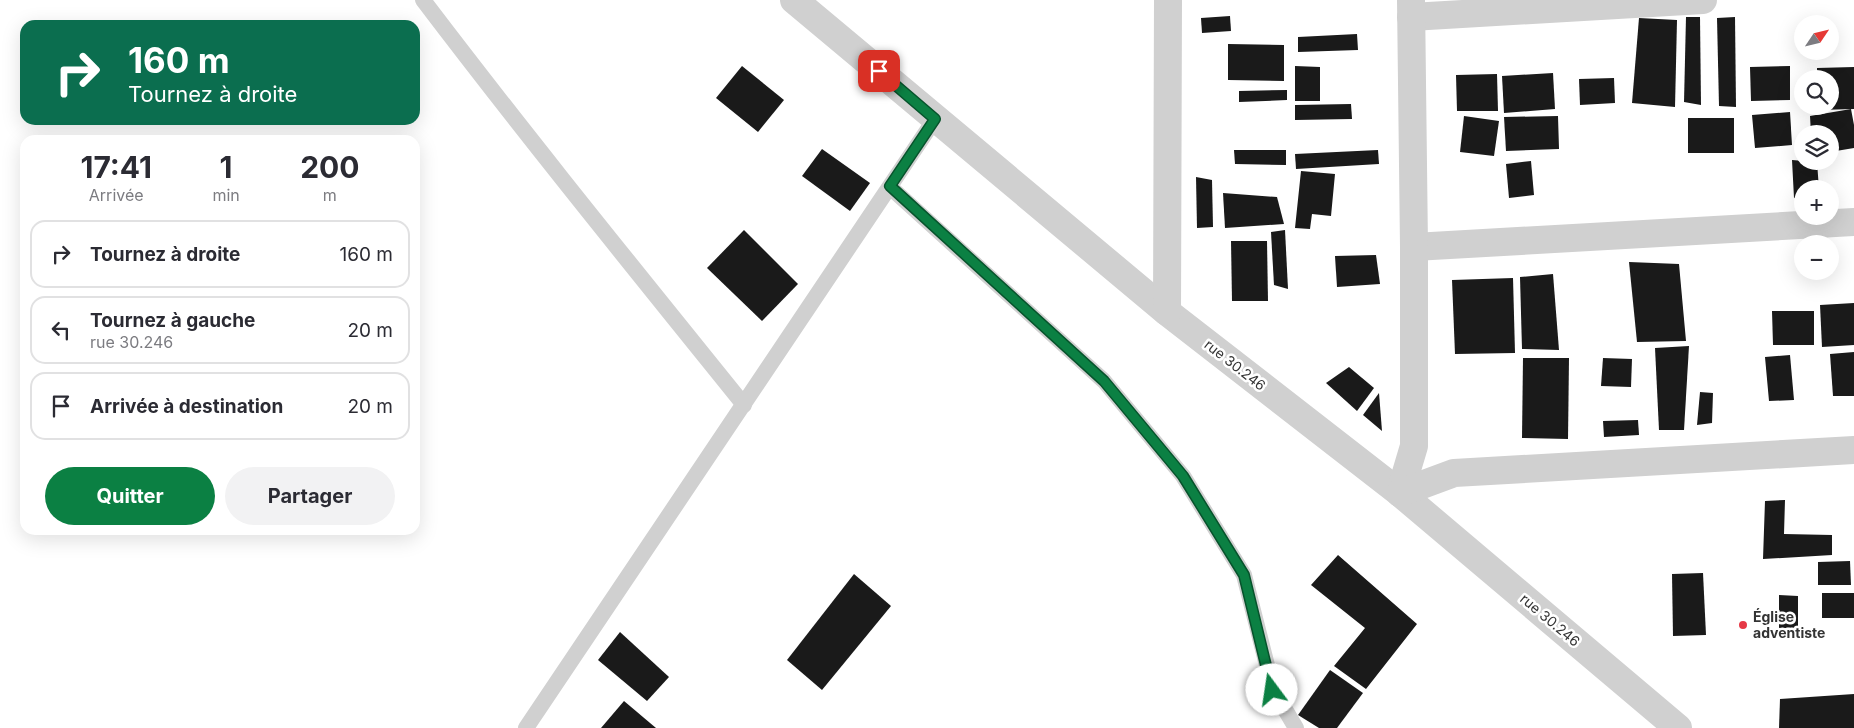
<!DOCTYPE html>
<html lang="fr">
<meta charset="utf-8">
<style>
:root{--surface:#fff;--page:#f2f2f3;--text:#2b2b33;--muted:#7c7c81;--line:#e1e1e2;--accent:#0b8043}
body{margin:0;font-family:Inter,sans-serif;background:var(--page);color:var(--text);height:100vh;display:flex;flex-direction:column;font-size:19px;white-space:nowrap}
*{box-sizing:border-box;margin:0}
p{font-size:16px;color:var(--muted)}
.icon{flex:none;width:28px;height:28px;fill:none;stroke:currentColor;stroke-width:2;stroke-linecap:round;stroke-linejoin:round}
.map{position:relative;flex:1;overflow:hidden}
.panel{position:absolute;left:20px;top:135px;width:400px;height:400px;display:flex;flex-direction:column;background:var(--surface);border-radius:15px;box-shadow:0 5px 20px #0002}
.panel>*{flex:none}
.guide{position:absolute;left:20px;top:20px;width:400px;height:105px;border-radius:15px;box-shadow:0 5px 20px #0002;background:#0b6e4f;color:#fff;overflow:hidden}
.needle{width:32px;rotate:55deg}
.buttons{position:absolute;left:1794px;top:15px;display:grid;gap:10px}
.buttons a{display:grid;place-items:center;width:45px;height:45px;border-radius:50%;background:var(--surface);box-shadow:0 5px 20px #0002;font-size:25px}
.pin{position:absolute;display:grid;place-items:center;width:42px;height:42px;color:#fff;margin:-21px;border-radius:10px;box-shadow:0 2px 8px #0006}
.me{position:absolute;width:55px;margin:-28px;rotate:346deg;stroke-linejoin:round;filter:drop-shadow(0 0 4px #0008)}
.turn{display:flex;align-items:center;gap:18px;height:105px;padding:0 25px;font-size:22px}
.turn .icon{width:65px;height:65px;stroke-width:2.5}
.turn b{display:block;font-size:35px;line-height:42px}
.eta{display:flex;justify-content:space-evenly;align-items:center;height:85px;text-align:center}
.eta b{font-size:30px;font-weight:700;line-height:35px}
.button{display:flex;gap:10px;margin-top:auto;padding:10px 25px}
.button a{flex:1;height:58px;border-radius:30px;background:var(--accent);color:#fff;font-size:20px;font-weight:700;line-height:58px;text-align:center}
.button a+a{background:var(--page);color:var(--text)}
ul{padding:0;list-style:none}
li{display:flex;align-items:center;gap:15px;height:68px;margin:0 10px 8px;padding:0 15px;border:2px solid var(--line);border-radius:15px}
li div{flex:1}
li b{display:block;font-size:19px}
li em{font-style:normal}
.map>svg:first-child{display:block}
.building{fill:#1a1a1a}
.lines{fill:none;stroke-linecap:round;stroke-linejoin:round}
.lane{stroke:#d0d0d0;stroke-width:16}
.street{stroke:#d0d0d0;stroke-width:28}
.route-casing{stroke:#07532c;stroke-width:12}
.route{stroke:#0b8043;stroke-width:9}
.poi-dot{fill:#e63946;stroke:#fff;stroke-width:2}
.labels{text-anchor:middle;stroke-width:5;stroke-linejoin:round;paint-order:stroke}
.street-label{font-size:14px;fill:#333;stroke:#fff}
.poi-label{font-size:14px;font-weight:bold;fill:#333;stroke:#fff;text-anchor:start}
</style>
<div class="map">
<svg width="1854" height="728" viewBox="0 0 1854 728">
<rect width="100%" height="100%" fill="#fff"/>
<g class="building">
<polygon points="1230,16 1231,31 1202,33 1201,18"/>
<polygon points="1686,17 1700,17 1701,105 1684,102"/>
<polygon points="1735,17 1736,107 1719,106 1717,18"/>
<polygon points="1639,18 1677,20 1675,107 1632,103"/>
<polygon points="1357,34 1358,50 1298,52 1298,37"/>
<polygon points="1228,44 1284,45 1284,81 1228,80"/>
<polygon points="742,66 784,100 758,132 716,98"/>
<polygon points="1295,66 1320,67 1320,101 1295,101"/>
<polygon points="1790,66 1790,100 1751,101 1750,67"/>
<polygon points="1854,67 1854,109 1819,110 1819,106 1830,106 1830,79 1817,79 1817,68"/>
<polygon points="1553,73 1555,109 1504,113 1502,76"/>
<polygon points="1497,74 1498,111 1457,111 1456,75"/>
<polygon points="1614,78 1615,103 1580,105 1579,79"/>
<polygon points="1287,90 1287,100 1239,102 1239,91"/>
<polygon points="1351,104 1352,119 1295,120 1295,105"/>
<polygon points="1851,109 1854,125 1854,148 1830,152 1830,134 1811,134 1810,116"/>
<polygon points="1790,112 1792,145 1755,148 1752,115"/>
<polygon points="1464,116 1499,121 1494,156 1460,152"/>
<polygon points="1558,116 1559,149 1506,151 1504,117"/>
<rect x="1688" y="118" width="46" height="35"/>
<polygon points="822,149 870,183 850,211 802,176"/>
<polygon points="1234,150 1286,150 1286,165 1235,164"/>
<polygon points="1378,150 1379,164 1296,169 1295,154"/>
<polygon points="1792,160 1817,162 1819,189 1802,189 1802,199 1794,198"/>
<polygon points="1531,161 1534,195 1509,198 1506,164"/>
<polygon points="1301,171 1335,174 1331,216 1312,214 1310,229 1295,228"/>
<polygon points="1196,177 1212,180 1213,227 1197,228"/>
<polygon points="1223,193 1277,197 1284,224 1225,228"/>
<polygon points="744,230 798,284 762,321 707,268"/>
<polygon points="1285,230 1288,289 1274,285 1271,232"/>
<polygon points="1231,241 1267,241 1268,301 1232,301"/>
<polygon points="1376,255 1380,284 1337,287 1335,256"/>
<polygon points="1629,262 1679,264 1686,341 1637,342"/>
<polygon points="1553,274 1559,350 1522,349 1520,277"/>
<polygon points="1513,278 1515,353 1455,354 1452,280"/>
<polygon points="1854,303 1854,345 1822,347 1820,305"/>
<polygon points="1772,311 1814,311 1814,345 1773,345"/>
<polygon points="1689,346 1684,430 1659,430 1655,348"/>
<polygon points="1854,352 1854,396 1833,396 1830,354"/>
<polygon points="1790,355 1794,400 1769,401 1765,357"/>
<polygon points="1523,358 1569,358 1568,439 1522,438"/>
<polygon points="1603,358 1632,359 1631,387 1601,386"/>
<polygon points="1349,367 1374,388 1357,411 1326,383"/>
<polygon points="1700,392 1713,393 1712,423 1697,425"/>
<polygon points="1379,393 1382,431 1363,415"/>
<polygon points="1638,420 1639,435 1604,437 1603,421"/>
<polygon points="1785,500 1784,534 1832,535 1832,555 1763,559 1765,501"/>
<polygon points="1338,555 1417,624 1366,689 1334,666 1365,628 1311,585"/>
<polygon points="1850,561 1851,585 1818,585 1818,562"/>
<polygon points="1703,573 1706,635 1673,636 1672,574"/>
<polygon points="854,574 891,606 822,690 787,660"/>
<rect x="1822" y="593" width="32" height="25"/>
<polygon points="1779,595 1798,596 1798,628 1779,628"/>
<polygon points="620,632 669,677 647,701 598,660"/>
<polygon points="1330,670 1363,693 1337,728 1319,728 1298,715"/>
<polygon points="1854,694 1854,728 1779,728 1780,699"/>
<polygon points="624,701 656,728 601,728"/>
</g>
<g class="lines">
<g class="lane">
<path d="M423,0C527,137 636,271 744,405"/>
<polyline points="890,187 1104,381 1183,476 1244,575 1273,689 1296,728"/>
<polyline points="526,728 935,119"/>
</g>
<g class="street">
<polyline points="794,0 1167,312 1400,493 1678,728"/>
<polyline points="1411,17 1703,0"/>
<polyline points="1414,247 1854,222"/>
<polyline points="1167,312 1168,0"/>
<polyline points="1400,493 1414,446 1414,247 1411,0"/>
<polyline points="1400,493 1454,473 1854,450"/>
</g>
</g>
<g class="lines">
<defs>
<polyline id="route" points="879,71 935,119 890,186 1104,381 1183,476 1244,575 1272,690"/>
</defs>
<use href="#route" class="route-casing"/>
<use href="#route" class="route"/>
</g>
<circle class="poi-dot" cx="1743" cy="625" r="5"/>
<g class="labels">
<g class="street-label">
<text transform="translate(1235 365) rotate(38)" y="5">rue 30.246</text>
<text transform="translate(1550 620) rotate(40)" y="5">rue 30.246</text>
</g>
<g class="poi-label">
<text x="1753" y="622">Église<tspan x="1753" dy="16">adventiste</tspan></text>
</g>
</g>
</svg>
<div class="buttons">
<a><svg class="needle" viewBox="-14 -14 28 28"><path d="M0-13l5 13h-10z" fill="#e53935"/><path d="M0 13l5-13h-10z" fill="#7c7c81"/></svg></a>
<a><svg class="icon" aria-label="search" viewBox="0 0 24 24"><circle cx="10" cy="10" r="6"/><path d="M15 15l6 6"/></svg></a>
<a><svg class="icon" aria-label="layers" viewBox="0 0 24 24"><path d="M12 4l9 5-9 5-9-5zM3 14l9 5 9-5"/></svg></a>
<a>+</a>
<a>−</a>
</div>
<div class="pin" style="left:879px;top:71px;background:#d93025"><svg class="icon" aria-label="arrive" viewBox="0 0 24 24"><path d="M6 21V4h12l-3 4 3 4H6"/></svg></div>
<svg class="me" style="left:1272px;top:690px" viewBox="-20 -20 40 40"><circle r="19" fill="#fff"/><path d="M0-13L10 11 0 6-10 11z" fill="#0b8043"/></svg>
<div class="guide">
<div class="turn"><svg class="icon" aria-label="right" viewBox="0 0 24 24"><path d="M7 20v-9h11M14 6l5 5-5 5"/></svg><div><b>160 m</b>Tournez à droite</div></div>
</div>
<section class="panel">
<div class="eta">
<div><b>17:41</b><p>Arrivée</p></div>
<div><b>1</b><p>min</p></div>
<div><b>200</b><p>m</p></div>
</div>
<ul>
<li><svg class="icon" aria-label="right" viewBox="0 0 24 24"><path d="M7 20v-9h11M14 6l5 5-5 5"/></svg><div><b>Tournez à droite</b></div><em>160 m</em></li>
<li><svg class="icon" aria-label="left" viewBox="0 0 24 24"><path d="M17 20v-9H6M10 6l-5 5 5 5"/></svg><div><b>Tournez à gauche</b><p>rue 30.246</p></div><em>20 m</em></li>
<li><svg class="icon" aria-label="arrive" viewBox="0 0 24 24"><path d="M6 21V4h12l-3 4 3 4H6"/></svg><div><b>Arrivée à destination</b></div><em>20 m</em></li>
</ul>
<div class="button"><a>Quitter</a><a>Partager</a></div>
</section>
</div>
